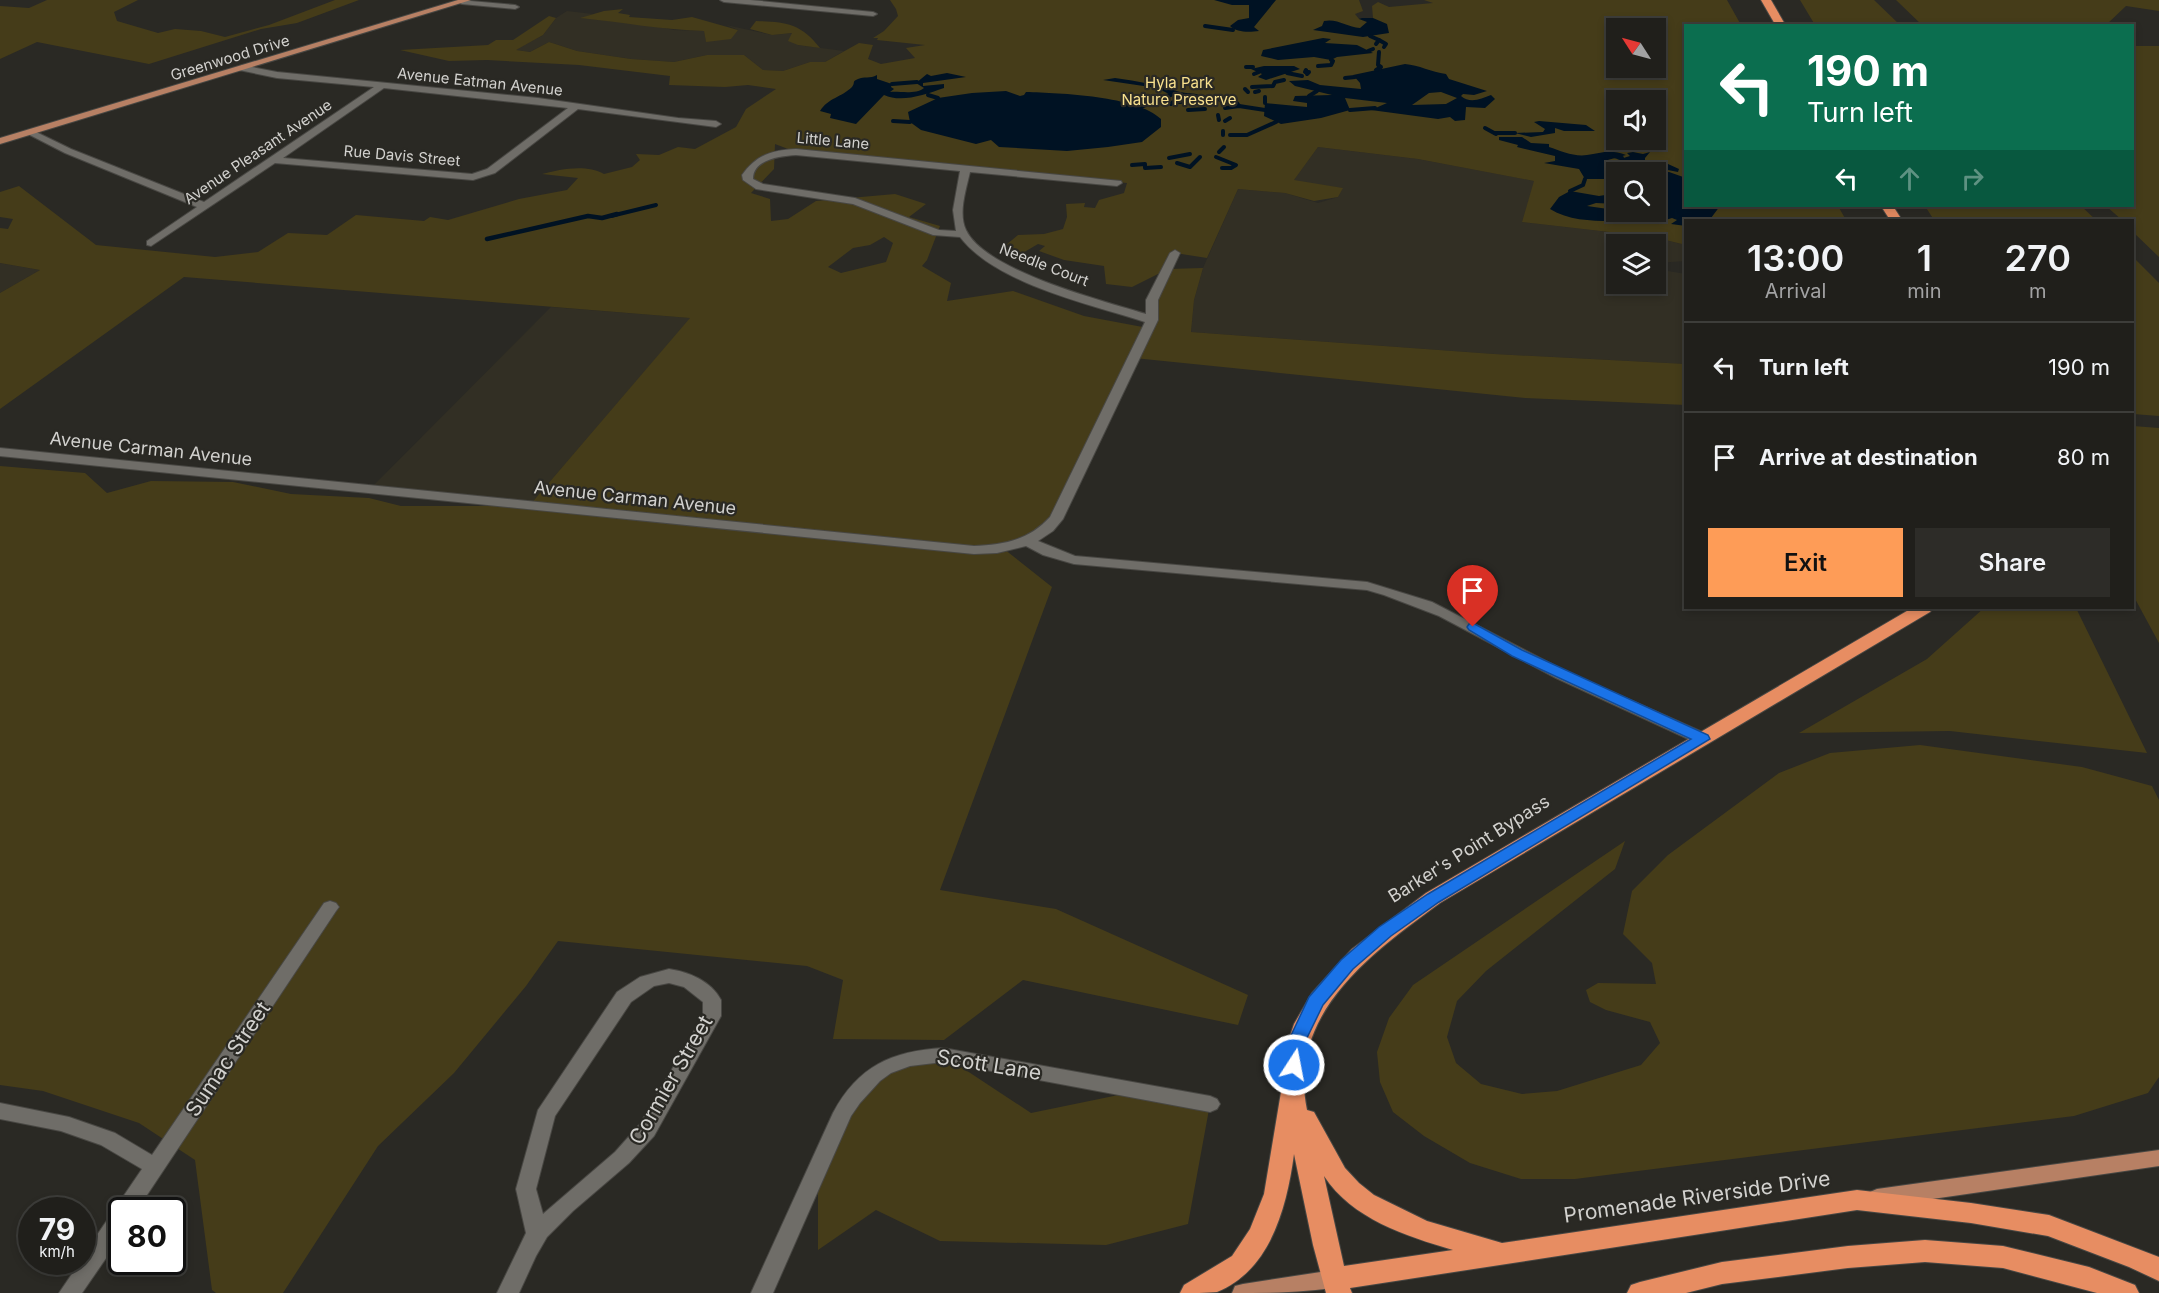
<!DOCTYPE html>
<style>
:root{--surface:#201f1b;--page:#2d2c28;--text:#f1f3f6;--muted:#a2a2a3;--line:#3d3d3a;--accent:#fe9c57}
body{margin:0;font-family:Inter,sans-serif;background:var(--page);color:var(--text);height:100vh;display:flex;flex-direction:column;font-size:22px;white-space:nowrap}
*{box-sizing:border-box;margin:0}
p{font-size:20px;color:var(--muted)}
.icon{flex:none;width:33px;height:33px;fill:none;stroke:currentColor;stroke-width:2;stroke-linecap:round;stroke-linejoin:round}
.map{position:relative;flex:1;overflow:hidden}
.panel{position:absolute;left:1684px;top:219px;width:450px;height:390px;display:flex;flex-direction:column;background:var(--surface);border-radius:0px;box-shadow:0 3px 9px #0003,0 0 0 2px var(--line)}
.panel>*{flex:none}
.hud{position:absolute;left:1684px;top:24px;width:450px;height:183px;border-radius:0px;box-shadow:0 3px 9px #0003,0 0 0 2px var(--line);background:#0b6e4f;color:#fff;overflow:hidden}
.needle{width:39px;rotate:306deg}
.tools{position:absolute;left:1606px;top:18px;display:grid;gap:12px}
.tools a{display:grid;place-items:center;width:60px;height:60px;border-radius:0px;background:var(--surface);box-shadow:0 3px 9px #0003,0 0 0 2px var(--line);font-size:30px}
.speed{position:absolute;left:18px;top:1197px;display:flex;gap:12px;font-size:30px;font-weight:700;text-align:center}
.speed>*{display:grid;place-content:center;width:78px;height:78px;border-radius:50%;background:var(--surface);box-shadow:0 3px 9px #0003,0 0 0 2px var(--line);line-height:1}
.speed small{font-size:15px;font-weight:400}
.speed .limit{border:3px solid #111;border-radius:9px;background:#fff;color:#111}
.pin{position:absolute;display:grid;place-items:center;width:51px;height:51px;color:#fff;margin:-62px -26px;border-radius:50% 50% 50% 0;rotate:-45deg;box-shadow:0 0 6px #0007}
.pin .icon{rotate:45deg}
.me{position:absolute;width:66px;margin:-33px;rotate:11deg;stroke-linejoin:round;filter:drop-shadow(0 0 4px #0008)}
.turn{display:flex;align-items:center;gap:21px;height:126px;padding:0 24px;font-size:27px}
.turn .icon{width:78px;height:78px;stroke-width:2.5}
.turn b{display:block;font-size:42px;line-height:51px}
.lanes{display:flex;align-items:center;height:57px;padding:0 24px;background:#0003;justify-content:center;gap:30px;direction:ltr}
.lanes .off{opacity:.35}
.eta{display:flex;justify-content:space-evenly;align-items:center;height:102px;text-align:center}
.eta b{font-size:36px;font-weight:600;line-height:42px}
.primary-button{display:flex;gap:12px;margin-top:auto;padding:12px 24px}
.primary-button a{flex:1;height:69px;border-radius:0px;background:var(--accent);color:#111;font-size:24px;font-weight:600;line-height:69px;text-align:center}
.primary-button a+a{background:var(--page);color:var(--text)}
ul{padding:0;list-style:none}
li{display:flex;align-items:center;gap:18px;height:90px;padding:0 24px;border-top:2px solid var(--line)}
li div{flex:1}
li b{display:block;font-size:22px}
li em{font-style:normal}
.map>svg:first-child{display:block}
.built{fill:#322f24}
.green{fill:#453c19;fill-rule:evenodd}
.water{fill:#001223;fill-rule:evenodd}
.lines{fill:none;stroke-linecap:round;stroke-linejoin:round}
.stream-far1{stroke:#001223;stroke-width:4}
.stream{stroke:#001223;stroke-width:4.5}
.minor-casing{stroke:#484743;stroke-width:2}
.major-casing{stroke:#484743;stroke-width:2}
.highway-casing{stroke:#484743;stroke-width:2}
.minor{fill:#6f6d68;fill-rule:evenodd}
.major{fill:#b78064;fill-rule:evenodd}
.highway{fill:#e78d62;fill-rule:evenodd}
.route{fill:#1a73e8;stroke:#114b97;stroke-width:1.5}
.labels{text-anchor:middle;stroke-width:4.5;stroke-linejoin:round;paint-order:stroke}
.far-street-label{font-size:15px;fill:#d2d1ce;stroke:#2a2924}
.far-park-label{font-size:15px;fill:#f9e18e;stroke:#2a2924}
.street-label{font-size:18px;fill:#d2d1ce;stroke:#2a2924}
.near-street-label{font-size:21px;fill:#d2d1ce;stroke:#2a2924}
</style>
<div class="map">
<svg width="2159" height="1293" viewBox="0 0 2159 1293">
<rect width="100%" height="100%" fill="#2a2924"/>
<g class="built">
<polygon points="567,11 593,14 583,18 650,25 674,30 704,31 706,41 738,30 726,25 772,35 793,33 798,45 844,51 825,62 810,62 783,71 763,70 744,55 707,55 674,62 631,59 577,51 549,42 530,52 515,50 543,35 556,18"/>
<polygon points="1318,147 1418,159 1535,181 1522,222 1653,237 1686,245 1686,261 1656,263 1656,244 1617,244 1617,284 1656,284 1656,269 1686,274 1686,364 1494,354 1191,332 1194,300 1203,268 1238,189 1285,193 1318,203 1338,197 1342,188 1293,181"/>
<polygon points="0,263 40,270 0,293"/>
<polygon points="551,307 691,318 529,506 369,490"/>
</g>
<g class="green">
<polygon points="47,0 138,0 114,12 117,21 158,33 175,29 201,31 225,37 269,25 335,0 359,0 297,23 261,29 149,64 37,42 0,59 0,6 29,8"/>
<path d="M890,0H1359L1363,11L1355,14L1359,19L1373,18L1372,6L1378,2L1389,7L1433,3L1424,0H1727L1741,25L1686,26V206H1838L1846,220H1686V245L1653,237L1522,222L1534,181L1418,159L1318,147L1294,180L1343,188L1338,197L1314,201L1285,193L1238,189L1207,258L1175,253L1168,269L1203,268L1194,300L1191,332L1494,354L1686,364V405L1525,398L1134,358L1056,519L1004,549L1052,587L940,890L1056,909L1248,995L1238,1025L1023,980L944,1040L833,1039L843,980L807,966L558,941L526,986L454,1073L378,1146L283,1293H216L212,1290L195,1160L139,1123L43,1091L0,1085V466L85,473L107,493L151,481L233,482L291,494L369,498L401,506H529L690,318L184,277L0,409V293L40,270L0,263V228L8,229L13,219L0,217V192L19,186L96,245L215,257L258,252L288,233L327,235L356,215L424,221L430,217L448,220L519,199L567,190L578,178L542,174C561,169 586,164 604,174L632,167L640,160L636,154L659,155L678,147L695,149L736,127L746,109L776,89L748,85L725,87L669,85L670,76L579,65L487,60L449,61L400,50L488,45L496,40H513L549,16L556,18L543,35L516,50L530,52L549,42L577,51L631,59L674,62L707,55H744L763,70L783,71L810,62H825L859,43L873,45L868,59L881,64L915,58L906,48L925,45L877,40L878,38H873L884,31L898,16L896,9ZM1617,28H1656V68H1617ZM1617,100H1656V140H1617ZM775,144L796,152L1127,183L1124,193L1099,200L1095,208L1084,207L1085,203L1066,204L1067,217L1063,229L1044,234L1018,235L1000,250L1021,254L1038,244L1045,246L1039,251L1064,260L1104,266L1106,284L1132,287L1166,270L1148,328L1084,316L1013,291L947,301L951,283L922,266L927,260L940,226L909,217L926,204L895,194L816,201L788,219L771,221L770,199L751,193L774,169ZM1617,172H1656V212H1617ZM884,237L893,243L886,262L841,273L828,267L853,248L870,245Z"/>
<polygon points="1800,0 1874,0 1900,25 1815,25"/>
<polygon points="1896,0 2159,0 2159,11 2126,6 2106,25 1923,26"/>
<path d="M623,9L618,13L630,15L629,17L672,20L692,17L738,30L731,39L706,42L704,31C663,30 621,22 580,18L604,11Z"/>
<path d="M756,21C785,22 801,23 820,48L798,45L788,41L792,33L772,35L750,29Z"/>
<polygon points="2133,46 2159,46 2159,257 2133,232 2133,220 2122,220 2106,206 2133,206"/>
<polygon points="1925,206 2081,206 2096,220 1934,220"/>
<polygon points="2133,257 2159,283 2159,416 2133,414"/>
<polygon points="2133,426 2159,428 2159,643 2133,595"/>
<polygon points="1984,608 2076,608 2147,753 1950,731 1799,733 1927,659"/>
<polygon points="1920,745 2082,767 2152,786 2159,800 2159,1077 2148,1093 2074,1116 1575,1179 1521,1179 1470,1163 1424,1136 1393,1112 1380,1082 1377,1052 1389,1018 1413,985 1625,841 1615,869 1486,971 1457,1001 1447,1037 1456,1063 1481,1084 1522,1094 1557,1091 1641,1065 1660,1043 1650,1022 1606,1010 1590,1002 1586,990 1598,983 1656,984 1652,963 1623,934 1632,891 1668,855 1779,773 1830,753"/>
<polygon points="943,1055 1031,1113 1138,1091 1210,1104 1188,1224 1106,1245 940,1241 876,1210 818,1250 818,1168 843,1113 882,1068"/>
</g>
<g class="water">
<path d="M1214,0H1276L1254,27L1259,31C1250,32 1237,33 1230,26L1238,20L1249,18V5H1232Z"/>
<path d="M1362,18H1373L1387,24L1389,33L1363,37L1313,30L1322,26L1324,21C1337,18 1347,27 1360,28L1367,22L1359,19Z"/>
<polygon points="1323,38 1331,39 1325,43 1357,45 1373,53 1337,57 1331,60 1314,57 1278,60 1261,56 1263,50"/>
<path d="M1405,64C1419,65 1431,72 1446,74L1449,79L1487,91L1474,95L1463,94L1461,96C1470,104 1481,99 1491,95L1495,99L1485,108L1466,107L1465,120L1455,121L1450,117L1438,119L1371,110L1387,103L1345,98L1350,110L1321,118L1281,124L1264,116L1265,103L1307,107V103L1293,101L1295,96L1332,95L1295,86L1289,81L1308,80L1320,85L1361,89L1360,83L1353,75ZM1441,92L1457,98L1446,104L1412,105L1429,93Z"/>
<polygon points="1264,66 1294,66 1300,69 1266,80 1258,77 1262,74 1251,69"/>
<path d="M947,73L966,77L923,83V86L944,84V88C924,95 901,103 884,95L856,124L830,118L831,114L820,111C828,98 842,97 852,87C856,82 851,82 858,79C864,76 870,79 877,75V79L892,84L891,87L894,89L890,92C900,91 915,95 924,88L916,83L927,74L931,76Z"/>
<path d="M1115,78C1138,81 1158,85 1180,92C1188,94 1196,92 1203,97L1171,95L1157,88L1103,80Z"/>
<path d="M1006,91L1020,96L1024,95L1026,92C1060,93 1137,96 1161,119V127L1142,142L1108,147L1067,151L999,147L991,140L976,144L921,130L910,122L908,112L938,98L972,93Z"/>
<polygon points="1539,121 1586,125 1595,131 1564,131 1555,128 1555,133 1531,137 1515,133 1543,132 1545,129 1534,122"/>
<path d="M1499,137H1522L1531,143L1549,144V147C1561,151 1574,157 1587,155C1601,153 1611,149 1626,155L1604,161C1611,165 1639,168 1650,170L1634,172L1623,170L1607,179H1585L1579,169L1544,163L1555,161V156L1517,147L1518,145L1499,140Z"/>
<polygon points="1633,152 1643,154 1650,152 1645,158 1645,161 1668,164 1679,169 1678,172 1617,160 1630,156 1627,153"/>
<polygon points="1650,172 1669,172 1686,178 1686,206 1720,206 1711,218 1686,220 1686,226 1671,224 1677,220 1672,218 1659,222 1617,221 1617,215 1634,215 1635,212 1656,212 1656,172"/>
<path d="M1570,191L1599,196L1617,193V204L1596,203L1587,206L1615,210L1611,221C1590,221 1568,220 1550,209L1559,197Z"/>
</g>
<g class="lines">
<g class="stream-far1">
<polyline points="1205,26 1233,30"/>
<polyline points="1370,36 1379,40 1376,44"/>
<polyline points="1379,40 1386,44 1384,47"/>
<polyline points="1368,51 1373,49"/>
<polyline points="1318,66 1331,65 1333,61 1331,60"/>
<polyline points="1246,67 1253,67"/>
<polyline points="1306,70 1305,72 1309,72 1307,74"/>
<polyline points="1376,70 1381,67 1378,65 1379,52"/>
<polyline points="1287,73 1302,76"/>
<polyline points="1254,74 1259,72"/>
<polyline points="1345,78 1355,77"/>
<polyline points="892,84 917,82"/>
<polyline points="1252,87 1273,86 1275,82 1284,80"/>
<polyline points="1245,89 1248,92"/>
<polyline points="1255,92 1259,91"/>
<polyline points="928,95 938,98"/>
<polyline points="1166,96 1171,95"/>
<polyline points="1309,96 1317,91"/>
<polyline points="1265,97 1265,103"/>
<polyline points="1193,101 1217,99 1236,102 1239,106"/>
<polyline points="1179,102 1187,101 1191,97"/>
<polyline points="1171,104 1173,102"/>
<polyline points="1141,107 1154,102"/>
<polyline points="1225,108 1239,106 1265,110"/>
<polyline points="1188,110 1205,109"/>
<polyline points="1350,110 1375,108"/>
<polyline points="1218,115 1219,120"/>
<polyline points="893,121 910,122"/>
<polyline points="1225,121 1230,118"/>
<polyline points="1485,128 1496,134"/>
<polyline points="1223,131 1223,135"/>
<polyline points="1495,133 1515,133"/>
<polyline points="1230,135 1247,135 1276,122"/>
<polyline points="1219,152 1224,147"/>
<polyline points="1614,156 1622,158"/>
<polyline points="1216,157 1236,165 1231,168 1222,168"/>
<polyline points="1169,158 1190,154"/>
<polyline points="1177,163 1190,167 1200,157"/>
<polyline points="1132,165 1145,164 1145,168 1161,167"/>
<polyline points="1636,167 1641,166"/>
<polyline points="1647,171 1650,172"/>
<polyline points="1570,191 1583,185 1585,179"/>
<polyline points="611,216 656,205"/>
</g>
<polyline class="stream" points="487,239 588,216 602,218 617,214"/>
<defs>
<g id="minor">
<polygon points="459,0 515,5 519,7 515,9 462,4 458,2"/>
<polygon points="720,0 750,0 873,12 877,14 873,16 724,2"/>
<path d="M242,65L277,72L538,98L678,118L716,121L721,124L716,127L578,109L495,173L473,180L275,163L151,246L147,245V241L197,207L65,153L24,132L32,130L71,149L204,202L374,87L277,78L239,70L238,68ZM384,88L568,108L487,169L472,174L283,158Z"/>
<path d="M796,149L1121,181L1122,183L1117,186L970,172C966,190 958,213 966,230C985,271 1104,301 1146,314V300L1170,253L1175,250L1180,253L1158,300V320L1063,519L1053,531L1038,541L1075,556L1367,582L1432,602L1567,672L1709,735L1711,739L1709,743H1697L1556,678L1439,616L1384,595L1367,590L1074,564L1043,555L1026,546L997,553L974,554L0,456V448L974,546C1004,545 1029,540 1050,517L1145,322C1090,304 996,284 960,237L933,235L853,204L756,189L743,180L742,175C756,155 772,150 796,149ZM796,155L960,171L953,210L956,231L939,230L855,198L763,184L753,179C753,159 781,156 796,155Z"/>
<polygon points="330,901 336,903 339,907 336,911 137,1210 122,1210 122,1235 82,1293 59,1293 80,1262 82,1262 82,1257 142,1169 101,1145 61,1131 0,1119 0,1103 69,1117 115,1133 152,1155 324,903"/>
<path d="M669,969C689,972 711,981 721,1000V1016L654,1136L629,1163L573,1211L547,1237L536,1256L519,1293H497L526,1233L516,1189L538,1110L617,992L640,977ZM669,983L684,987L703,1002V1016L640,1124L615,1152L543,1214L536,1189L555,1116L631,1002L654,986Z"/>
<path d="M943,1048L1210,1096L1217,1099L1220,1104L1217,1109L1210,1112L943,1062L910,1066L891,1073L880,1081L860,1103L851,1116L773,1293H751L833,1113C858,1066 892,1051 943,1048Z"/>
</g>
<g id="major">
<polygon points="458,0 471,0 0,144 0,138"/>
<polygon points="2159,1150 2159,1166 1877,1207 1870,1204 1867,1198 1870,1192 1877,1189"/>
<path d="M1334,1270L1342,1272L1345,1279L1342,1286C1307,1293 1268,1293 1232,1293L1235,1286L1243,1284Z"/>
</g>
<g id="highway">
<polygon points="1761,0 1771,0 1786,26 1776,26"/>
<polygon points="1881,206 1893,206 1902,220 1890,220"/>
<path d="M1912,608H1933L1930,612L1440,903C1372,953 1287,1013 1307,1110L1314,1112L1345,1168L1359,1183L1374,1195L1427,1221L1502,1243L1857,1190L1971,1203L2049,1215L2159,1257V1281L2129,1267L2048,1236L1971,1223L1857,1210L1350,1288L1352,1293H1326L1313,1245L1294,1154C1287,1206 1271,1270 1217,1292C1207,1293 1191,1293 1180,1293L1184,1285L1232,1256L1250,1229L1264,1194L1281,1092L1284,1053L1294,1024L1312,993L1352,949L1426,893ZM1324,1176C1352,1219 1406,1236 1453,1250L1344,1266Z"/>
<polygon points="1925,1240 2003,1246 2089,1267 2135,1285 2139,1293 2097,1293 2003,1268 1925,1262 1848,1268 1722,1284 1686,1293 1627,1293 1631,1285 1640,1282 1722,1262 1848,1246"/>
</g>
</defs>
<use href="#minor" class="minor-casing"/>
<use href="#major" class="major-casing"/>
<use href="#highway" class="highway-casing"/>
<use href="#minor" class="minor"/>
<use href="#major" class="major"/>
<use href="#highway" class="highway"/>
</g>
<polygon class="route" points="1473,623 1522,650 1708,735 1710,739 1439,902 1391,936 1353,969 1323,1005 1304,1044 1300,1070 1294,1072 1287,1070 1285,1065 1287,1044 1309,997 1341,960 1379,927 1428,894 1691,739 1512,656 1469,630 1467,627 1469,624"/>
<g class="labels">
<g class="far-street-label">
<text transform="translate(230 58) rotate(-17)" y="5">Greenwood Drive</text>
<text transform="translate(480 82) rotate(6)" y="5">Avenue Eatman Avenue</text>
<text transform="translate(833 141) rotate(5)" y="5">Little Lane</text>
<text transform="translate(258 152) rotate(-34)" y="5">Avenue Pleasant Avenue</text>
<text transform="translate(402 156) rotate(5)" y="5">Rue Davis Street</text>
<text transform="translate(1044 265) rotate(21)" y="5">Needle Court</text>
</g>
<g class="far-park-label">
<text x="1179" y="88">Hyla Park<tspan x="1179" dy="17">Nature Preserve</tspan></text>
</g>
<g class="street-label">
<text transform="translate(151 449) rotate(6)" y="6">Avenue Carman Avenue</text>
<text transform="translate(635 498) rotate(6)" y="6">Avenue Carman Avenue</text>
<text transform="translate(1469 849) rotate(-32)" y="6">Barker's Point Bypass</text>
</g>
<g class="near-street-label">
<text transform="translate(228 1059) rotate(-56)" y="7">Sumac Street</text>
<text transform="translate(989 1065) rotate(9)" y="7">Scott Lane</text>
<text transform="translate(671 1080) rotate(-60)" y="7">Cormier Street</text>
<text transform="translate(1697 1197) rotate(-8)" y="7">Promenade Riverside Drive</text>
</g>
</g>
</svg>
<div class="tools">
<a><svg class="needle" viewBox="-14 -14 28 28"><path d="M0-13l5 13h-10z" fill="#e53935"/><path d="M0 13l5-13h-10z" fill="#a2a2a3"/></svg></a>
<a><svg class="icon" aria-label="sound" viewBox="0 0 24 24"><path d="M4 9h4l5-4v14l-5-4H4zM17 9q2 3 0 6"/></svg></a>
<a><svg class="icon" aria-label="search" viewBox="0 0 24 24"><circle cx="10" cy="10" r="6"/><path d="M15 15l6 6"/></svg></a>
<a><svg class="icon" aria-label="layers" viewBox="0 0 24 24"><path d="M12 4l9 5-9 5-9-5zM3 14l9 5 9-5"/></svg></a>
</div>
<div class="speed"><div>79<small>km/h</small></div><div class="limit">80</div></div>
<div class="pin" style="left:1473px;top:627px;background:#d93025"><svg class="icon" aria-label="arrive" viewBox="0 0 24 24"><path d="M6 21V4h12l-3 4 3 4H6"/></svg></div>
<svg class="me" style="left:1294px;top:1065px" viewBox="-20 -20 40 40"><circle r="17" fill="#1a73e8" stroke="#fff" stroke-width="3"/><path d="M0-11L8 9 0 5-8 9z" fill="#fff"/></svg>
<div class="hud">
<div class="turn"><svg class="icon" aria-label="left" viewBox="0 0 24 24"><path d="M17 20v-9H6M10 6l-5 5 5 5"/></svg><div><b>190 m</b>Turn left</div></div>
<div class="lanes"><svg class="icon" aria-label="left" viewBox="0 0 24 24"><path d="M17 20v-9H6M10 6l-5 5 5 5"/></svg><svg class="icon off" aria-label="ahead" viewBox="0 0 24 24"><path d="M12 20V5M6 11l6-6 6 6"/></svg><svg class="icon off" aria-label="right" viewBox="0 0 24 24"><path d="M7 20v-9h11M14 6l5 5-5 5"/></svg></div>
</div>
<section class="panel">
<div class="eta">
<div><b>13:00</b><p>Arrival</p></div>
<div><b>1</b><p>min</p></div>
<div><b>270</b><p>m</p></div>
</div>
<ul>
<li><svg class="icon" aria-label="left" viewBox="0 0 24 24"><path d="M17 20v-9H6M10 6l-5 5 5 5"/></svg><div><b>Turn left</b></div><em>190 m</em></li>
<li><svg class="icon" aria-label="arrive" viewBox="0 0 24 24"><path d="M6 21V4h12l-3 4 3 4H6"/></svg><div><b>Arrive at destination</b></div><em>80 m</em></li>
</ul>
<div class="primary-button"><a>Exit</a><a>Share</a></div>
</section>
</div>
